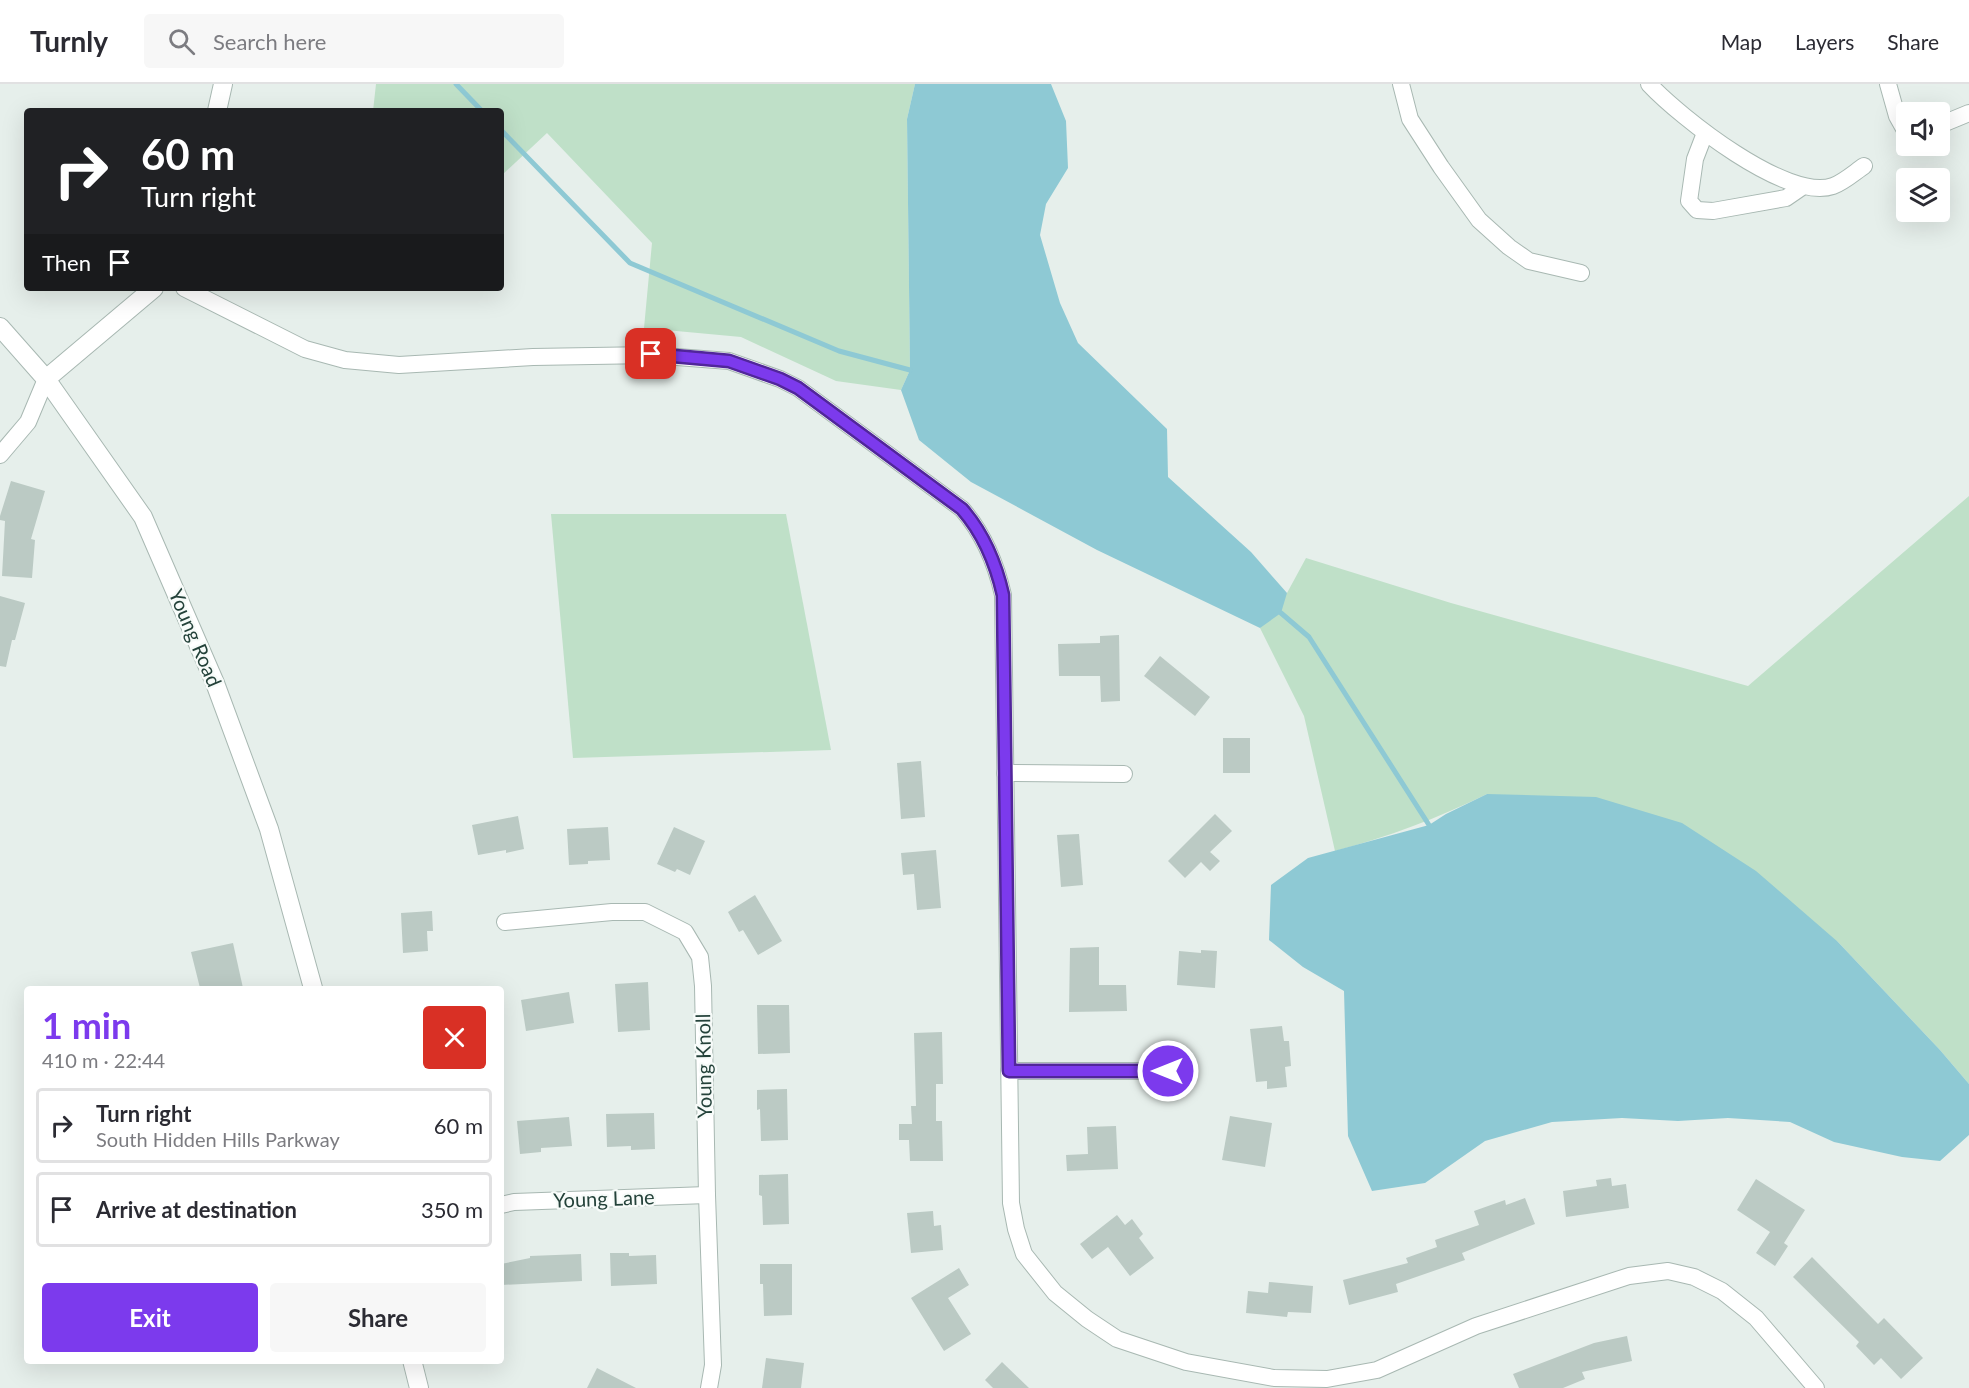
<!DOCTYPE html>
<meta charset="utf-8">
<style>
:root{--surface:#fff;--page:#f7f7f7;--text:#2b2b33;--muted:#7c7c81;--line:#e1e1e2;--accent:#7c3aed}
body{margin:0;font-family:Lato,sans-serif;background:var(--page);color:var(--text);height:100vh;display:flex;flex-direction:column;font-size:22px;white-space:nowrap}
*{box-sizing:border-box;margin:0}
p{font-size:20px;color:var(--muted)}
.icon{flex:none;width:33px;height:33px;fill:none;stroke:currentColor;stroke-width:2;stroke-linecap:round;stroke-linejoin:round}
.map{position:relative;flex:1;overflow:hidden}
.sheet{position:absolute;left:24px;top:902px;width:480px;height:378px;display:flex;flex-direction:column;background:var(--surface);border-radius:6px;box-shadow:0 6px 24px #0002}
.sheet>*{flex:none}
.guide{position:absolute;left:24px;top:24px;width:480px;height:183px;border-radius:6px;box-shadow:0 6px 24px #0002;background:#202124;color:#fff;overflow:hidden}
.fabs{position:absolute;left:1896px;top:18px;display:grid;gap:12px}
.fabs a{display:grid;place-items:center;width:54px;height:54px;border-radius:6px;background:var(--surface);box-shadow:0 6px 24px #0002;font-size:30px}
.pin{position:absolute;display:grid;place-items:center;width:51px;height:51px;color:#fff;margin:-26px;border-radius:12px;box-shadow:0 3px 9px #0006}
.me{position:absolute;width:66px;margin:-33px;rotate:270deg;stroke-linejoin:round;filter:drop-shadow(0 0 4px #0008)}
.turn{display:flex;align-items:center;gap:21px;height:126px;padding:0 18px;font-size:27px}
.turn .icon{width:78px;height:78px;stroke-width:2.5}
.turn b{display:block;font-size:42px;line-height:51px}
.then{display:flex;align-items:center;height:57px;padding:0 18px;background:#0003;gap:12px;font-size:22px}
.round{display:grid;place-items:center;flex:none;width:63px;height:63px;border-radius:6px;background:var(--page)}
.head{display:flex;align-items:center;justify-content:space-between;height:102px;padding:0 18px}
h1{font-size:36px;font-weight:700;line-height:45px;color:var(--accent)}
.cta{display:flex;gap:12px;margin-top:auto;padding:12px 18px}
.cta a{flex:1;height:69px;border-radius:6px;background:var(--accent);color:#fff;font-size:24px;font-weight:700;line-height:69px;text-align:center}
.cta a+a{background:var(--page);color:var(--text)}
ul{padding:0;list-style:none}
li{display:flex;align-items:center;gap:18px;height:75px;margin:0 12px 9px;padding:0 6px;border:3px solid var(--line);border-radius:6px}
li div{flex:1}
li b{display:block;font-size:22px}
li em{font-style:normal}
header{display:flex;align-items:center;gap:36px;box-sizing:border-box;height:84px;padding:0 30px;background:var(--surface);border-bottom:2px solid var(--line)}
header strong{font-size:28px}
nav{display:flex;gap:33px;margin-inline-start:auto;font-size:21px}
.search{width:420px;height:54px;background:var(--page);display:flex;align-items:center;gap:15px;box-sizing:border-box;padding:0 21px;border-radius:6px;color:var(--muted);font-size:22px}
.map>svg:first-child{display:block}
.green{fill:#bfe0c8}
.water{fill:#8ec9d4}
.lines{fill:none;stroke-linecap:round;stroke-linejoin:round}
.stream{stroke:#8ec9d4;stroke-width:5}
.building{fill:#bbcac4}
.minor-casing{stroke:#a8b8b2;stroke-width:18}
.tertiary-casing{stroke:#a8b8b2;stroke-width:20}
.minor{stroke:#fff;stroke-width:16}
.tertiary{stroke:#fff;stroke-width:18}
.route-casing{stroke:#51269a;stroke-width:15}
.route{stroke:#7c3aed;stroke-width:10}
.labels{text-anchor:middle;stroke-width:4.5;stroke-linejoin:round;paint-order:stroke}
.street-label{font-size:20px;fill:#24423a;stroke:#f7fbf9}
</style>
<header>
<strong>Turnly</strong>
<div class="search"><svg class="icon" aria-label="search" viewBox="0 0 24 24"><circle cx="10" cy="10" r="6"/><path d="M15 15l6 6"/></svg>Search here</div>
<nav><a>Map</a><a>Layers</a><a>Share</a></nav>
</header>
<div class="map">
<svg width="1969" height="1304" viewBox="0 0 1969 1304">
<rect width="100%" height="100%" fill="#e6efeb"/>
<g class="green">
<polygon points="376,0 915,0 907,35 910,286 901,306 836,297 741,253 644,244 652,159 547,49 501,92 501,27 373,27"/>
<path d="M1969,412V1000L1940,966L1838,858L1487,710C1438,734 1388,753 1335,767L1304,632L1260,544L1287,509L1306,474L1451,519L1748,602Z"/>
<polygon points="551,430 786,430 831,666 573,674"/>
</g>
<g class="water">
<polygon points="915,0 1051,0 1066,37 1068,84 1046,120 1040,151 1060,219 1078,259 1167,345 1168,393 1251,468 1287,509 1281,529 1260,544 1097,466 971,398 919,356 901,306 910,286 907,35"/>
<polygon points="1487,710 1596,713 1682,739 1756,787 1838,858 1940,966 1969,1000 1969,1051 1940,1077 1902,1073 1834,1058 1790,1038 1728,1034 1678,1037 1622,1034 1552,1038 1485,1057 1425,1099 1372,1107 1348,1052 1344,907 1303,883 1269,856 1271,801 1308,774 1429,741 1446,730"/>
</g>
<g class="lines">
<g class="stream">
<polyline points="456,0 482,27"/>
<polyline points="501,46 630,179 839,267 910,286"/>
<polyline points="1281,529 1309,553 1429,741"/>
</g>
</g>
<g class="building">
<polygon points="11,397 45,407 31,455 35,456 32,494 2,492 5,437 0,436 0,432"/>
<polygon points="0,512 25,519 15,556 12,556 6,583 0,582"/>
<polygon points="1119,551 1120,617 1101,618 1100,592 1059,592 1058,560 1100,559 1100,552"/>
<polygon points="1160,572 1210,613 1195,632 1144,592"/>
<rect x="1223" y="654" width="27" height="35"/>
<polygon points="921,677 925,733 901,735 897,679"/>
<polygon points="1215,730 1232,747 1210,768 1220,777 1210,787 1201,778 1185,794 1168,777"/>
<polygon points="518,732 524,765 506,769 506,766 478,771 472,741"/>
<polygon points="608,743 610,776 588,777 588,780 569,781 567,745"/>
<polygon points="674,743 705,757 690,791 677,785 675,788 657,780"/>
<polygon points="1079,750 1083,801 1061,803 1057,751"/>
<polygon points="936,766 941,824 917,826 914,790 903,791 901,769"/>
<polygon points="755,811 782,857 758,871 743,846 739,848 728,828"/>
<polygon points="432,827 433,847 427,847 428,867 403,869 401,829"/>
<polygon points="233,859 243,904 200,904 191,868"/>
<polygon points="1099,863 1099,901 1126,901 1127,927 1069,928 1070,864"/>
<polygon points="1201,866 1217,867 1215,904 1177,901 1179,867 1201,869"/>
<polygon points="648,898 650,946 618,948 615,900"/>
<polygon points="569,908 574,939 526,947 521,916"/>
<polygon points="757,921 789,921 790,969 758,970"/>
<polygon points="1282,942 1284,957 1289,957 1291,982 1285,983 1287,1003 1267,1005 1267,997 1256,998 1250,945"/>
<polygon points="942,948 943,1000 936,1000 936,1037 942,1037 943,1077 910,1077 909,1056 899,1056 899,1040 912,1040 911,1022 916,1022 914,949"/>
<polygon points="787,1005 788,1056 761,1057 760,1025 757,1026 757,1006"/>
<polygon points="654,1029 655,1065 631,1066 631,1062 607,1063 606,1030"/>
<polygon points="1230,1032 1272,1039 1265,1083 1222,1076"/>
<polygon points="569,1033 572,1062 541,1064 541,1068 520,1070 517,1037"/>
<polygon points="1116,1042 1118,1085 1067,1087 1066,1071 1088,1070 1087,1043"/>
<polygon points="788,1090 789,1140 763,1141 762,1112 759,1111 759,1091"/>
<polygon points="1611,1094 1612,1102 1626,1100 1629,1124 1566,1133 1563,1107 1597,1102 1596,1096"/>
<polygon points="1756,1095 1805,1126 1784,1159 1788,1162 1775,1182 1756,1169 1770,1148 1737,1126"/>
<polygon points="1525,1114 1535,1140 1462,1169 1465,1176 1396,1200 1398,1208 1349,1221 1343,1196 1408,1179 1406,1174 1437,1163 1435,1156 1479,1141 1474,1127 1505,1116 1506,1121"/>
<polygon points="933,1127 934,1142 941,1141 943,1166 911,1169 907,1129"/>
<polygon points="1117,1131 1125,1141 1132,1135 1143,1150 1139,1154 1154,1174 1130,1192 1108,1163 1092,1175 1080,1160"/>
<polygon points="610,1169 629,1169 629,1172 656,1171 657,1200 611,1202"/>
<polygon points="581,1170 582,1197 501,1201 501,1180 530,1174 530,1172"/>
<polygon points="1812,1173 1878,1240 1884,1234 1923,1274 1901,1295 1881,1274 1874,1281 1856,1262 1859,1258 1793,1193"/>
<polygon points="760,1180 792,1180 792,1231 764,1232 763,1200 760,1200"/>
<polygon points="959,1184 969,1201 948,1214 971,1250 944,1267 911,1214"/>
<polygon points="1269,1198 1313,1202 1311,1229 1288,1228 1287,1233 1246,1229 1248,1207 1268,1209"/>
<polygon points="1627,1252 1632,1277 1582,1288 1585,1295 1563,1304 1519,1304 1513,1290 1594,1259"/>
<polygon points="766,1274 804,1279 801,1304 762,1304"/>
<polygon points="1002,1278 1029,1304 993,1304 985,1296"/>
<polygon points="597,1284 636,1304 587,1304"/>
</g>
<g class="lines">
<defs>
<g id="minor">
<polyline points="1401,0 1410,35 1441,83 1479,136 1509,163 1529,177 1581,189"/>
<path d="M1649,0C1680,33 1787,118 1833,102C1844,98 1855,88 1864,82"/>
<polyline points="1888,0 1897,32 1906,48"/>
<polyline points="1940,41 1969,29"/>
<polyline points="1705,49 1695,75 1689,117 1697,126 1713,127 1786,114 1802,103"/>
<path d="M184,204L305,265L345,276L399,281L533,273L651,271L729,277L780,295L798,304L962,425C983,449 996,480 1003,511L1011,1119L1016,1145L1024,1170L1055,1209L1087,1235L1117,1255L1186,1278L1274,1294L1327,1295L1377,1286L1476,1242L1629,1192L1668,1187L1694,1193L1722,1207L1756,1234L1816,1304"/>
<polyline points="0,371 28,338 46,295"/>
<polyline points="1005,689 1124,690"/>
<polyline points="505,838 612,828 645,828 685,848 700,873 703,902 707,1111 713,1281 709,1304"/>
<polyline points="1009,987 1168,987"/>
<polyline points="501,1121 514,1118 707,1111"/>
</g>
<g id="tertiary">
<polyline points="217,27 223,0"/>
<polyline points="0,243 46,295 143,433 215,599 269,745 313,904"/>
<polyline points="46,295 154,204"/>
<polyline points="412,1276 419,1304"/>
</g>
</defs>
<use href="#minor" class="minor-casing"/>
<use href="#tertiary" class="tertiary-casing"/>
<use href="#minor" class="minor"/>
<use href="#tertiary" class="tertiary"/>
</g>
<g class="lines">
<defs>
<path id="route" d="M651,270L729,277L780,295L798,304L962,425C983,449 996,480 1003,511L1009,987H1168"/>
</defs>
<use href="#route" class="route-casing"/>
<use href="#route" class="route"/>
</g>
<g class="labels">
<g class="street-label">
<text transform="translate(195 554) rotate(67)" y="7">Young Road</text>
<text transform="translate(704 982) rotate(-91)" y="7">Young Knoll</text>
<text transform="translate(604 1115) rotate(-2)" y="7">Young Lane</text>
</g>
</g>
</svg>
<div class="fabs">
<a><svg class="icon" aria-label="sound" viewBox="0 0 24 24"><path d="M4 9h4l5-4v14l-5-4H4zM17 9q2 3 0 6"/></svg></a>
<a><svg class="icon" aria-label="layers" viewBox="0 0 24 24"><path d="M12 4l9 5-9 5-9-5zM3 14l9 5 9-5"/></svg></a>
</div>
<div class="pin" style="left:651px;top:270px;background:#d93025"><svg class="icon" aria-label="arrive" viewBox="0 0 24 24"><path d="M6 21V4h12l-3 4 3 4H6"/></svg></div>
<svg class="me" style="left:1168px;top:987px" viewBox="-20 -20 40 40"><circle r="17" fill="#7c3aed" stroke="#fff" stroke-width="3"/><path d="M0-11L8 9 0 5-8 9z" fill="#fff"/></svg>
<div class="guide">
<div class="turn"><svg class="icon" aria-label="right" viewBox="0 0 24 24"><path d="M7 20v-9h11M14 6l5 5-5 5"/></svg><div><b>60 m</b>Turn right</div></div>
<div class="then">Then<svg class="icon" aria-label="arrive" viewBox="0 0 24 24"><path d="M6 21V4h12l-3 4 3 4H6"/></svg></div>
</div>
<section class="sheet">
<div class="head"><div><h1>1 min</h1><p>410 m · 22:44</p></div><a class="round" style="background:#d93025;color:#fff"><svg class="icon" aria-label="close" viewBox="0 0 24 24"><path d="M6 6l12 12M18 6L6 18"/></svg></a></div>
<ul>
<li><svg class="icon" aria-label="right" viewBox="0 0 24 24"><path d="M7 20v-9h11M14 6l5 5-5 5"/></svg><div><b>Turn right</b><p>South Hidden Hills Parkway</p></div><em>60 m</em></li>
<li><svg class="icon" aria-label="arrive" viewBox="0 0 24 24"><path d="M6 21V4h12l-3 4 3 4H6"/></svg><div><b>Arrive at destination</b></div><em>350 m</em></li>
</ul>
<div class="cta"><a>Exit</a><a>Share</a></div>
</section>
</div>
